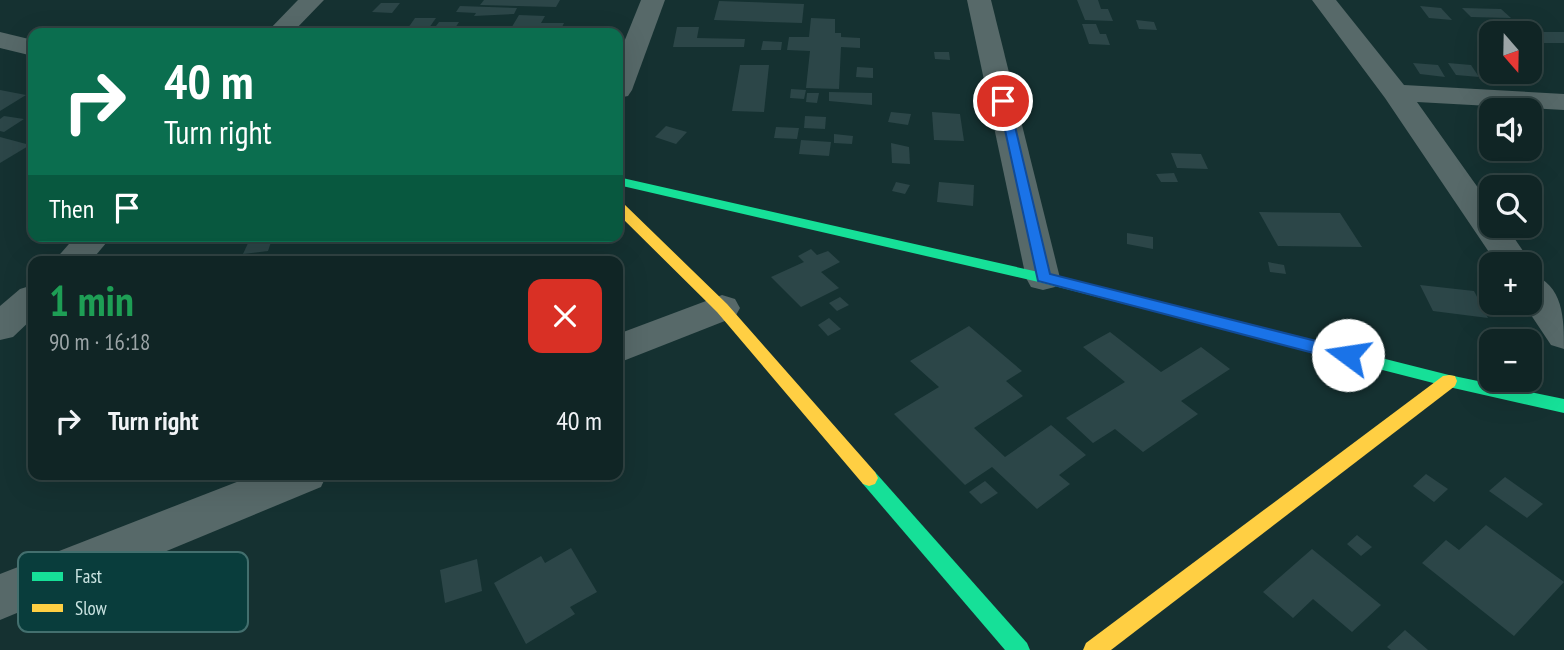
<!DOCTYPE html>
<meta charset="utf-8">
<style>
:root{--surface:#102525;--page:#1e3132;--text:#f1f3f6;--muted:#9ca5a7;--line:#304242}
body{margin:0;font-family:"PT Sans Narrow",sans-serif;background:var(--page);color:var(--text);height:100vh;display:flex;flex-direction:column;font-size:26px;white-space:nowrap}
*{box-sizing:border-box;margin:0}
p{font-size:23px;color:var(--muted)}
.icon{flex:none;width:38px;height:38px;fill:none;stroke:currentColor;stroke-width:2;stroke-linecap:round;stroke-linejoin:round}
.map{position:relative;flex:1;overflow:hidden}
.panel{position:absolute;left:28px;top:256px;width:595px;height:224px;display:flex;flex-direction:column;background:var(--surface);border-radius:14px;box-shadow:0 7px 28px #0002,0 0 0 2px var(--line)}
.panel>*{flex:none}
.banner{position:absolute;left:28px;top:28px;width:595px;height:214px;border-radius:14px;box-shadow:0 7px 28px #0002,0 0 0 2px var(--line);background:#0b6e4f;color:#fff;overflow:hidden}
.needle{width:46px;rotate:160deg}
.fabs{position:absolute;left:1479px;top:21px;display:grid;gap:14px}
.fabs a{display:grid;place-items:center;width:63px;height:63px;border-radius:14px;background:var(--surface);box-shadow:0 7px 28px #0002,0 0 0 2px var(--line);font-size:35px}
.pin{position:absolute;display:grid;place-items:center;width:60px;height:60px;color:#fff;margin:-30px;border:4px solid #fff;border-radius:50%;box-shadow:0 2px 7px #0007}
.me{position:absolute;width:77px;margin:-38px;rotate:284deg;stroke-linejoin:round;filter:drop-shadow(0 0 5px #0008)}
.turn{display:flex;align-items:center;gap:24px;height:147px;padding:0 21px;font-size:32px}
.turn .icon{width:91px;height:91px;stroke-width:2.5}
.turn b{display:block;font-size:49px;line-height:60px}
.then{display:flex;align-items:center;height:66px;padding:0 21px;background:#0003;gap:14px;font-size:26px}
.round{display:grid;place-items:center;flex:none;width:74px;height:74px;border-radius:14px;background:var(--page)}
.headline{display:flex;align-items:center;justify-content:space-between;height:119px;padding:0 21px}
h1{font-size:42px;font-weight:700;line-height:52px;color:#1e9e55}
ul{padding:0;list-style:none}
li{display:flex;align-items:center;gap:21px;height:91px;padding:0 21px}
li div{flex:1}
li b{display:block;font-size:26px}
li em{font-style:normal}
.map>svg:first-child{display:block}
.building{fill:#2c4648}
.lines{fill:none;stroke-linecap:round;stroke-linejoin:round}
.street{fill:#576969;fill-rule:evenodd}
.fast{fill:#16e098;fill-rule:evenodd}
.slow{fill:#ffcf43;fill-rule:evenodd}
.route{fill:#1a73e8;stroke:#114b97;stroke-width:2}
.key{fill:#093d3c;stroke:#436f6e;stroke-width:2}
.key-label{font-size:19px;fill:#cbe4e2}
</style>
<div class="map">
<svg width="1564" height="650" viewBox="0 0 1564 650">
<rect width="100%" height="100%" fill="#153131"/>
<g class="building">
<polygon points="484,0 560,0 556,7 480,5"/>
<polygon points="1077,0 1098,0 1101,9 1108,9 1113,21 1085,20"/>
<polygon points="719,1 804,4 802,23 714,20"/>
<polygon points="381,3 400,3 392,13 372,12"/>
<polygon points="460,6 517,8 514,14 474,16 476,13 456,12"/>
<polygon points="1420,6 1441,8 1452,20 1429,18"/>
<polygon points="1462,8 1501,9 1511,18 1471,17"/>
<polygon points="519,15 545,16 541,23 564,23 559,33 493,33 495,30 510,30"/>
<polygon points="415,18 436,18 429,28 408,28"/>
<polygon points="811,18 835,19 835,33 841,33 841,37 860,38 860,48 841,47 839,89 806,88 810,51 787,50 789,37 809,37"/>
<polygon points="1136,20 1154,22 1157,30 1139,29"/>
<polygon points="439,22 459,22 453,31 433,30"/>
<polygon points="1082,24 1096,24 1100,34 1106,34 1110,45 1089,44"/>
<polygon points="677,27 699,27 697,38 745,39 744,47 673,47"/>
<polygon points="1529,32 1564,32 1564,43 1541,43"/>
<polygon points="763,41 782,42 781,50 761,50"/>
<polygon points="934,52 949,52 950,60 935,59"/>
<polygon points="1413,63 1438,65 1445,77 1420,74"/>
<polygon points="1448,63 1471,65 1479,77 1456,75"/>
<polygon points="740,65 769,65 764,112 732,111"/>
<polygon points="857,67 873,68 873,78 856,77"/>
<polygon points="791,89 806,90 804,99 790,98"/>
<polygon points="0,90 26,95 0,111"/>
<polygon points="829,92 872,93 872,105 829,101"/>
<polygon points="807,93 819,93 817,103 806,102"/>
<polygon points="891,112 911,114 908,125 888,122"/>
<polygon points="932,112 960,114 964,141 934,140"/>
<polygon points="4,116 24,119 4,132 0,131 0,119"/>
<polygon points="805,116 826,117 825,129 804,128"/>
<polygon points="666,126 687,132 676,144 655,137"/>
<polygon points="776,127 799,128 797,139 774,138"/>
<polygon points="834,134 853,136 852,144 834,143"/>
<polygon points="0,137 30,145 0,163"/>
<polygon points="801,140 831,142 829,156 799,154"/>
<polygon points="891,143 909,147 910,164 892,163"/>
<polygon points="1171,153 1201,154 1208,169 1177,168"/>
<polygon points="1174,173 1178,182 1161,182 1156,174"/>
<polygon points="896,182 910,185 905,194 892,191"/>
<polygon points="939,182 974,185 973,206 937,202"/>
<polygon points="1259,212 1340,213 1362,247 1278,246"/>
<polygon points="1127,233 1153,237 1153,249 1127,244"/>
<polygon points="272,239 268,251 243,254 249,241"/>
<polygon points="811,249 817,255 828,251 840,262 821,272 839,288 801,307 771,277 804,262 798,256"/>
<polygon points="1268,262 1284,265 1286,274 1270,272"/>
<polygon points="1420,285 1474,291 1488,318 1433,311"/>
<polygon points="840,297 849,305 837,311 829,303"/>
<polygon points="829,318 841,329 828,336 818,325"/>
<polygon points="969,326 1022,371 1006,381 1023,396 974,428 1005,457 1051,425 1086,455 1059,475 1070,484 1037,509 992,467 965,485 894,414 939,387 910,361"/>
<polygon points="1110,332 1161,372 1201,347 1230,369 1181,401 1198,414 1143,452 1115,429 1093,443 1066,418 1125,382 1083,347"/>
<polygon points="1426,474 1448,489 1434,502 1413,486"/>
<polygon points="1505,477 1543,504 1527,518 1489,491"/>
<polygon points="985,481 998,493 981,504 969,492"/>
<polygon points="1486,525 1564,582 1514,636 1422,563 1446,540 1459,550"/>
<polygon points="1357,535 1372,547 1361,556 1347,544"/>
<polygon points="571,548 597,592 570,607 575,614 526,644 494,583 541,556 545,563"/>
<polygon points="1312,549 1381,605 1352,632 1313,599 1293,618 1263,592"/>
<polygon points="477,559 482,591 445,603 440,570"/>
<polygon points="1405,630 1428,650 1391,650 1387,647"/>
</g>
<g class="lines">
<g class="street">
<polygon points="298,0 324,0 292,33 266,33"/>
<polygon points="641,0 665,0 632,90 628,96 618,98 618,57"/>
<polygon points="967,0 991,0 1060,278 1055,287 1043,290 1031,287 1026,278"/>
<polygon points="1312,0 1336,0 1404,85 1564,94 1564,110 1417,102 1491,206 1491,226 1506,226 1532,264 1530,268 1530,264 1497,264 1385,98"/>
<polygon points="0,32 33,40 33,56 0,48"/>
<polygon points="76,236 112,236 91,261 54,261"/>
<path d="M1530,274C1564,284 1564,319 1564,349L1551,345L1523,303H1530Z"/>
<polygon points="33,285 33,318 13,337 0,340 0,306 20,289"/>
<polygon points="722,295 735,299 740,308 735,317 618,363 618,334"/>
<polygon points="257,474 327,474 321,487 0,620 0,574"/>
</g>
<g class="fast">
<polygon points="618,177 1043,273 1449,375 1564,399 1564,413 1449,387 1043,283 618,185"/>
<polygon points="869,470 875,472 1027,643 1030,650 1005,650 863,484 860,478 863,472"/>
</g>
<g class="slow">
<polygon points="618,202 623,203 727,304 875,472 878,478 875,484 869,486 863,484 717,312 618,214"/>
<polygon points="1449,375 1455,376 1457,381 1455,386 1111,650 1083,650 1086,643 1443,376"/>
</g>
</g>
<polygon class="route" points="998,98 1009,101 1050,274 1348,349 1356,355 1353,360 1348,362 1038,281"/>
<rect x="18" y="552" width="230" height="80" rx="10" class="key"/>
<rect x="32" y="572" width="31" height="9" fill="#16e098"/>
<rect x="32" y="604" width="31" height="8" fill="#ffcf43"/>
<g class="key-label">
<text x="75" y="583">Fast</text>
<text x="75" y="615">Slow</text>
</g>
</svg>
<div class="fabs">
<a><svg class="needle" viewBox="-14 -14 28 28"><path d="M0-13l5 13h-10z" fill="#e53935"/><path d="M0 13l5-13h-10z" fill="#9ca5a7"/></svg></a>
<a><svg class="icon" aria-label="sound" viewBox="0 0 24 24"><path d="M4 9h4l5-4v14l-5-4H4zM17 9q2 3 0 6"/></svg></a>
<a><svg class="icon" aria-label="search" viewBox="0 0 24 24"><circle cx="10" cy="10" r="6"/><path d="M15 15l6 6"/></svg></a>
<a>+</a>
<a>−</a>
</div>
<div class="pin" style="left:1003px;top:101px;background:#d93025"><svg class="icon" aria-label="arrive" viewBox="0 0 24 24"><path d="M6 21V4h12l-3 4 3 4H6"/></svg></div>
<svg class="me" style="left:1348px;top:355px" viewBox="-20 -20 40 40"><circle r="19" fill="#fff"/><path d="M0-13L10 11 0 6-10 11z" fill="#1a73e8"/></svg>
<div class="banner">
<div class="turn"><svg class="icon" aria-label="right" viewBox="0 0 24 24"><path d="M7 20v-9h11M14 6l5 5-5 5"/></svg><div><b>40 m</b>Turn right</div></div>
<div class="then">Then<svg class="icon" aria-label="arrive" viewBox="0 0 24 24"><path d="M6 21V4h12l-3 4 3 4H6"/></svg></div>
</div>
<section class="panel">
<div class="headline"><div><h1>1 min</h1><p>90 m · 16:18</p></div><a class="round" style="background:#d93025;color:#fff"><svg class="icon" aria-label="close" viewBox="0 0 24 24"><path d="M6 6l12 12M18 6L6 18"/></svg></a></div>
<ul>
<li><svg class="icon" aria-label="right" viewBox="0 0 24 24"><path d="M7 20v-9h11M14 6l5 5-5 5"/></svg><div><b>Turn right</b></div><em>40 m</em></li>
</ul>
</section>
</div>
